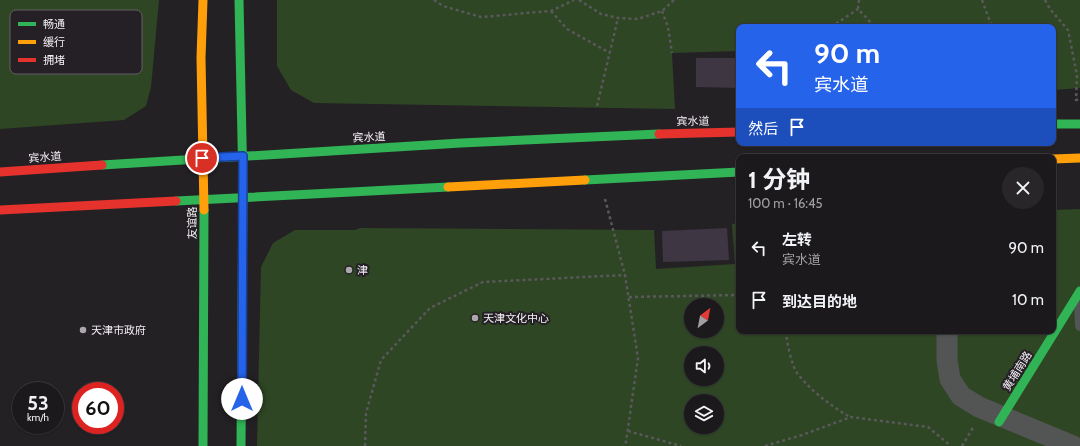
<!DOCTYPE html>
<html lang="zh">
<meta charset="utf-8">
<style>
:root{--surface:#1b191c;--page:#282629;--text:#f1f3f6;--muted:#a0a0a3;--line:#39383b}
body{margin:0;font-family:Cabin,"Noto Sans SC",sans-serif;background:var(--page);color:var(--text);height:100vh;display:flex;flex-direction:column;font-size:15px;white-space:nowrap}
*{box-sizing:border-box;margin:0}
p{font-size:13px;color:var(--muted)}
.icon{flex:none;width:22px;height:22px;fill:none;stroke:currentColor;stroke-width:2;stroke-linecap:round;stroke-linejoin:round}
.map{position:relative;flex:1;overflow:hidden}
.side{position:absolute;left:736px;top:154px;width:320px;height:180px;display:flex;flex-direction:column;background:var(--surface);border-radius:8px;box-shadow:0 1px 3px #0004,0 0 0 1px var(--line)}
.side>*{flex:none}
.banner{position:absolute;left:736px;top:24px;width:320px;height:122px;border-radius:8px;box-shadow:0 1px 3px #0004,0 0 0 1px var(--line);background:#2563eb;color:#fff;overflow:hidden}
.needle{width:26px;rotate:32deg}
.fabs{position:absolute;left:684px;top:298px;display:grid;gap:8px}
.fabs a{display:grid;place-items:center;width:40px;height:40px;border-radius:50%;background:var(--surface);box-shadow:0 1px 3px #0004,0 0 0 1px var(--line);font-size:20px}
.speed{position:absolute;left:12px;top:382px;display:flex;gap:8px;font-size:20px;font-weight:700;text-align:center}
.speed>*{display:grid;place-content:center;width:52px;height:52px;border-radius:50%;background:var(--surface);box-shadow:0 1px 3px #0004,0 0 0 1px var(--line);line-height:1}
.speed small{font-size:10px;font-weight:400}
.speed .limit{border:6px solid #d22;background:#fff;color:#111}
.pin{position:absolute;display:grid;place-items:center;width:34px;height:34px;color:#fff;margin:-17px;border:2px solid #fff;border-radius:50%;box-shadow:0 1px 4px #0007}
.me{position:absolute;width:44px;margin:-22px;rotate:0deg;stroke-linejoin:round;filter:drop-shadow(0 0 3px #0008)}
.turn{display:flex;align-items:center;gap:14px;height:84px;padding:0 12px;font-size:18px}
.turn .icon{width:52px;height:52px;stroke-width:2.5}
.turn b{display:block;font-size:28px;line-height:34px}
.then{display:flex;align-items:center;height:38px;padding:0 12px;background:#0003;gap:8px;font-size:15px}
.round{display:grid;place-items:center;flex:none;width:42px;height:42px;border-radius:21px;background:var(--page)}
.headline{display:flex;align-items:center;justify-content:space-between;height:68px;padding:0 12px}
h1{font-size:24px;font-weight:700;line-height:30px}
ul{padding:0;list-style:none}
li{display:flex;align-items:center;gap:12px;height:52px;padding:0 12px}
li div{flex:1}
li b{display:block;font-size:15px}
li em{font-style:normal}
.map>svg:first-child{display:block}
.green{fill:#2e4624;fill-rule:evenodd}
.building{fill:#3e3643}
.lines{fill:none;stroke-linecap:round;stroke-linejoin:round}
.path{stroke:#59585a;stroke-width:2.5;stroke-dasharray:3 3;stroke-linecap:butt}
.lane{stroke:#535454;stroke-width:10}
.street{stroke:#535454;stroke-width:21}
.fast{stroke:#30b455;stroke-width:9}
.slow{stroke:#ff9f0a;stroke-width:9}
.jam{stroke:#e5322d;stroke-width:9}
.route-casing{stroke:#184099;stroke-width:10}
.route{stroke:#2563eb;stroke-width:7}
.poi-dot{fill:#aba8ac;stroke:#252026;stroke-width:1.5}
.labels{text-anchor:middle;stroke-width:4;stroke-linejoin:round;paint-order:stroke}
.street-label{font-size:11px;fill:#f4f1f5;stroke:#252026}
.poi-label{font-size:11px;fill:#f4f1f5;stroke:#252026;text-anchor:start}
.key{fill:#252026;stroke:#635f64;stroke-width:1}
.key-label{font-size:11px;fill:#f4f1f5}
</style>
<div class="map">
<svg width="1080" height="446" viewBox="0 0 1080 446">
<rect width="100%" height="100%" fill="#242125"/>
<g class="green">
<polygon points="0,0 159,0 151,87 146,106 124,120 0,129"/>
<polygon points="277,0 1080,0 1080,88 1053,90 1053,27 739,27 739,51 672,53 675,109 314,103 291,90 277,66"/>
<path d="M1080,209V446H257L261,267L273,243L295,230H355L360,228L654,230L656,269L735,264L732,224L739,223V331H1053V210ZM691,305H717V331H691ZM691,353H717V379H691ZM691,401H717V427H691Z"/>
</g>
<g class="building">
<polygon points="696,58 739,58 739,88 696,87"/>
<polygon points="727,228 729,260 663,262 662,231"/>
</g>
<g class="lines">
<g class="path">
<polyline points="434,0 443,6 481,17 551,11 574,0"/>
<polyline points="579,0 601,14 618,18 638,19 662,11 674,0"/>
<polyline points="859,0 858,9 874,26"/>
<polyline points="982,0 992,27"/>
<polyline points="1045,0 1050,9 1068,30 1077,75 1076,100 1080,99"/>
<polyline points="551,11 567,29 610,53"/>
<polyline points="662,11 668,27 672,53"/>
<polyline points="831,27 858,9"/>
<polyline points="597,106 618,18"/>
<polyline points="605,199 625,275 638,358 626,442 623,446"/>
<polyline points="629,297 739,295"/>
<path d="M786,331C786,340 792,366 797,373C811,391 831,406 850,417"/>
<polyline points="628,431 681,446"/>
<polyline points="365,446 366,413 381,360 430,308 483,282 625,275"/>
<polyline points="765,446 802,435 851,417 928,427 951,446"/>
<polyline points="962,446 974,426"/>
</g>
<polyline class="lane" points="1079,302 1080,326"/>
<polyline class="street" points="947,331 947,360 950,379 961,396 979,407 1073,446"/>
<g class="fast">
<polyline points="239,0 243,186 241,446"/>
<polyline points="1053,124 1080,124"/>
<polyline points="102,165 461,143 659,134"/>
<polyline points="585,180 739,172"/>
<polyline points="176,201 448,187"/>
<polyline points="999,422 1080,291"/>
<polyline points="203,446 204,210"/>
</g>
<g class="slow">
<polyline points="203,0 201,58 204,210"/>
<polyline points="1053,159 1080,158"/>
<polyline points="448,187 585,180"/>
</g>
<g class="jam">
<polyline points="659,134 739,132"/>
<polyline points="0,172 102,165"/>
<polyline points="0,210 176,201"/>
</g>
</g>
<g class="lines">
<defs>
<polyline id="route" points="202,158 243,156 242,399"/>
</defs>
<use href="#route" class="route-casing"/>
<use href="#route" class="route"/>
</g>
<g class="poi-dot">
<circle cx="349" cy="270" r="4"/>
<circle cx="475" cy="318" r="4"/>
<circle cx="83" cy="330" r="4"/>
</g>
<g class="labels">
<g class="street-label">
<text transform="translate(693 121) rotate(-1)" y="4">宾水道</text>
<text transform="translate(369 137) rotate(-3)" y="4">宾水道</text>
<text transform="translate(45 157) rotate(-4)" y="4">宾水道</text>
<text transform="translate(192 223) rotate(-90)" y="4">友谊路</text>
<text transform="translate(1017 371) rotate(-58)" y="4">黄埔南路</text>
</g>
<g class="poi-label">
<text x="357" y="274">津</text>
<text x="483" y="322">天津文化中心</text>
<text x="91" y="334">天津市政府</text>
</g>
</g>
<rect x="10" y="10" width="132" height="64" rx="6" class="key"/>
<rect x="18" y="22" width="18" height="4" fill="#30b455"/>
<rect x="18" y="40" width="18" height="4" fill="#ff9f0a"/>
<rect x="18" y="58" width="18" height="4" fill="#e5322d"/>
<g class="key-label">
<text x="43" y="28">畅通</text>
<text x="43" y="46">缓行</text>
<text x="43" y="64">拥堵</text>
</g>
</svg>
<div class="fabs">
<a><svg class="needle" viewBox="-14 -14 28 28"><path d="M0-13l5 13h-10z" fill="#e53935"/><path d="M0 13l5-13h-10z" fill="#a0a0a3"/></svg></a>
<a><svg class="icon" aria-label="sound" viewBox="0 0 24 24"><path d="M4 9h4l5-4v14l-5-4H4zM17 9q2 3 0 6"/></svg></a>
<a><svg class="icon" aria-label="layers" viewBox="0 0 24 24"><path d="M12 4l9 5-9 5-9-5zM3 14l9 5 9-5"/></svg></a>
</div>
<div class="speed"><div>53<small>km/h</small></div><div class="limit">60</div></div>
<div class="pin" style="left:202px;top:158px;background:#d93025"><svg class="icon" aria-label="arrive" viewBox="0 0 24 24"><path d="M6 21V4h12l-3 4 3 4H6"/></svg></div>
<svg class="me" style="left:242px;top:399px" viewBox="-20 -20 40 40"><circle r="19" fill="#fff"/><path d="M0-13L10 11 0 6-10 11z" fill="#2563eb"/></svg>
<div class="banner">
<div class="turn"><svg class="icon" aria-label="left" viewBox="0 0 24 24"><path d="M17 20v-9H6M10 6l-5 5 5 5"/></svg><div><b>90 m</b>宾水道</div></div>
<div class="then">然后<svg class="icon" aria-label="arrive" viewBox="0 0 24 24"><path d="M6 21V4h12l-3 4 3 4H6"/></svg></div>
</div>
<section class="side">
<div class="headline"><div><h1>1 分钟</h1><p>100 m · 16:45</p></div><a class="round"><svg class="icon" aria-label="close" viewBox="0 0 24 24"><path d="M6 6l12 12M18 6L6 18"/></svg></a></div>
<ul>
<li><svg class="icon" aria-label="left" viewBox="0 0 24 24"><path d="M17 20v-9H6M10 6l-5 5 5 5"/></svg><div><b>左转</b><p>宾水道</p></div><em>90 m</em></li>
<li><svg class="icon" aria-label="arrive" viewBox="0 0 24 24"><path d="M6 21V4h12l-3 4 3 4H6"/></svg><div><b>到达目的地</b></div><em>10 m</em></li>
</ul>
</section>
</div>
